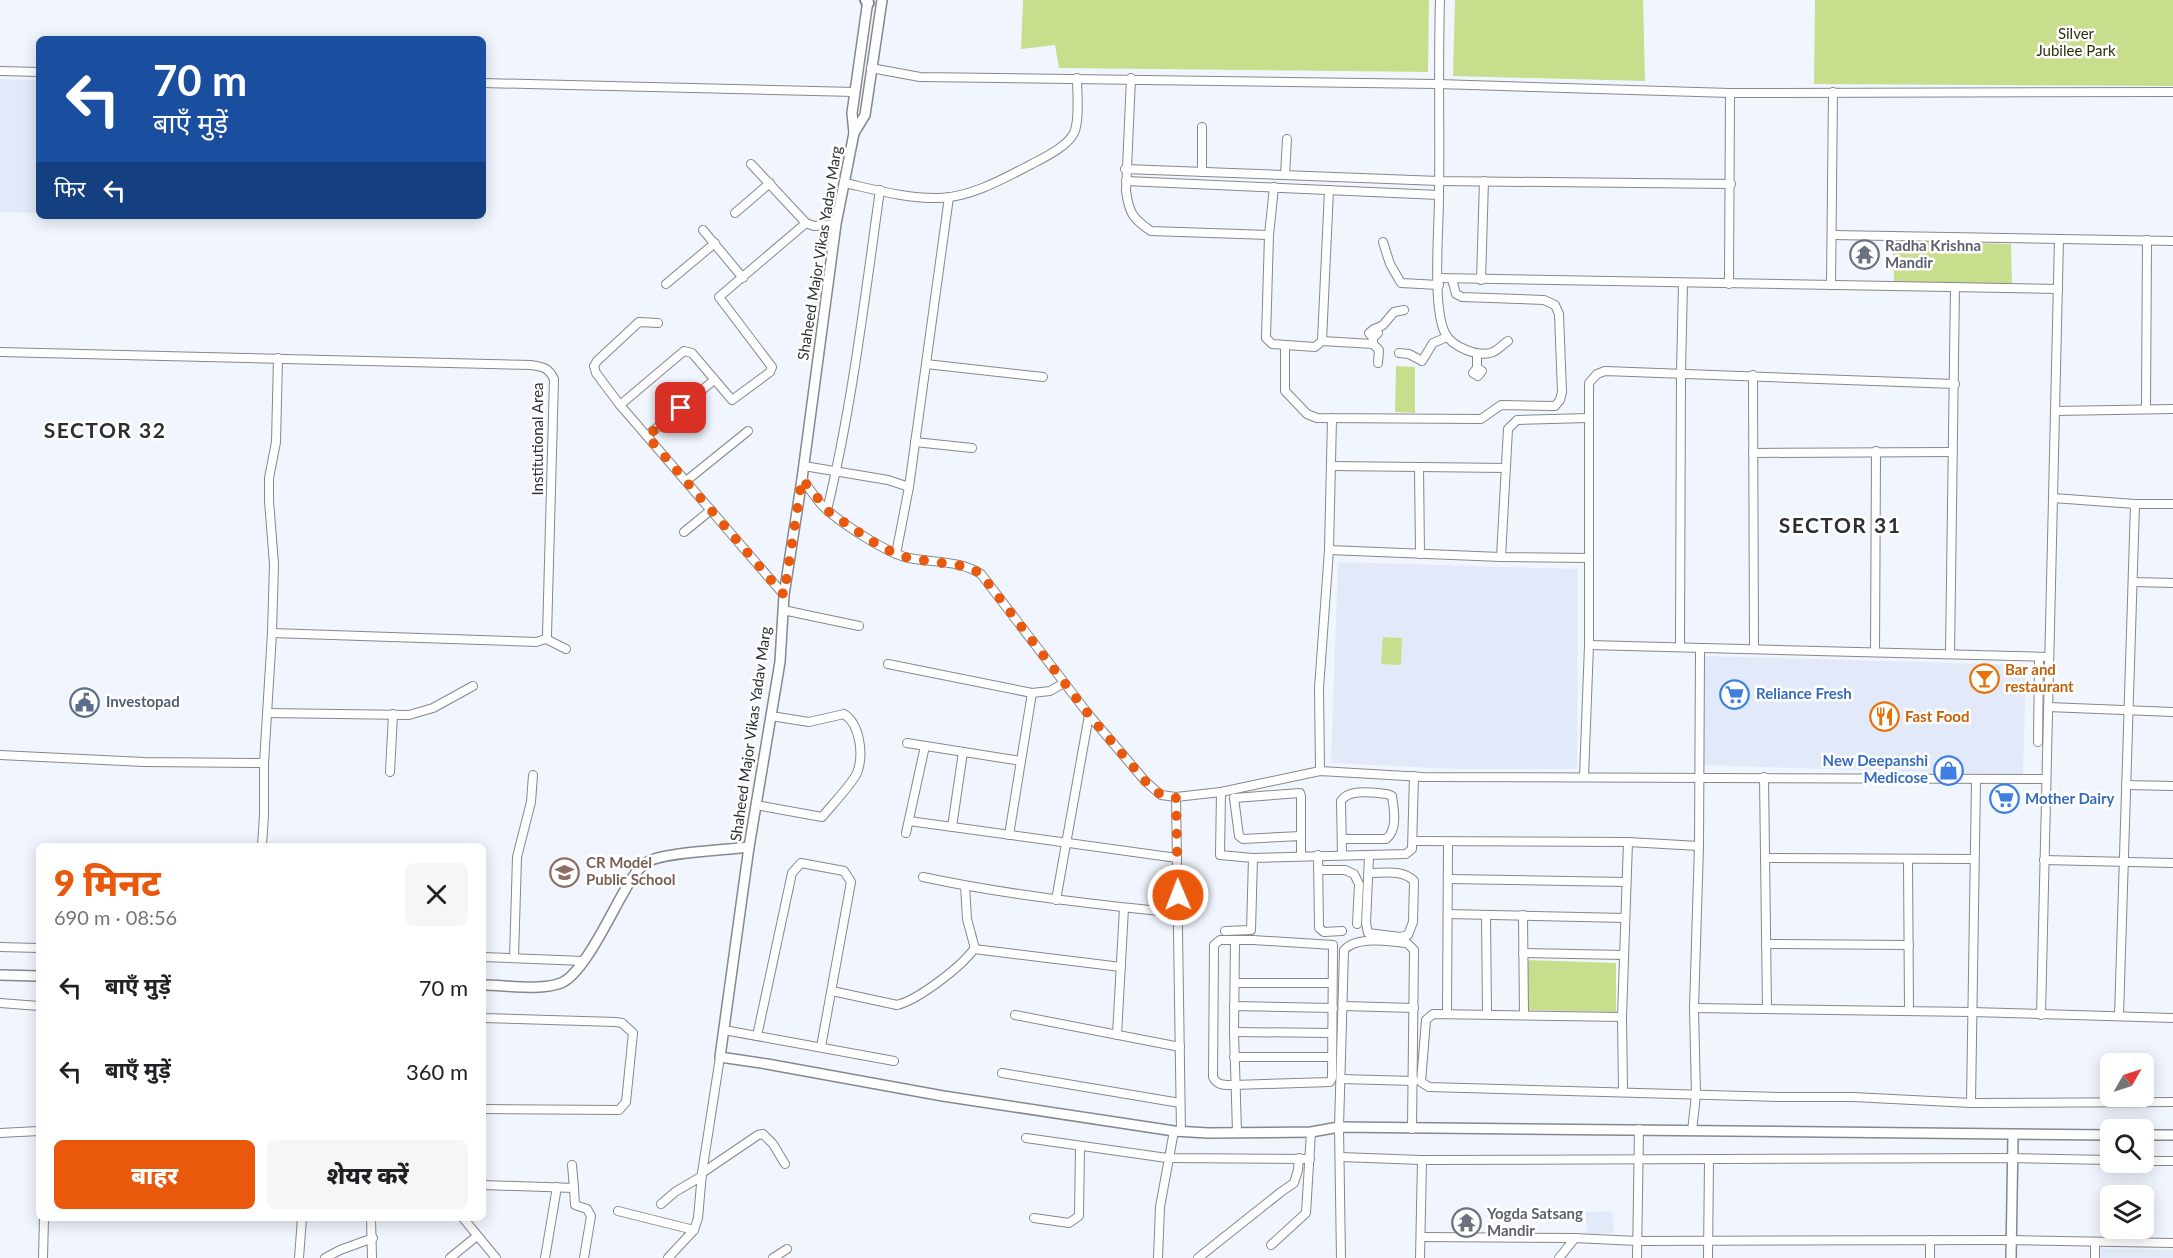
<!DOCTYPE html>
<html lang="hi">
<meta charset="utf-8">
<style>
:root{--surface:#fff;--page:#f6f6f6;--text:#202124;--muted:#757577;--accent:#ea580c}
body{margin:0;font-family:Lato,"Noto Sans Devanagari",sans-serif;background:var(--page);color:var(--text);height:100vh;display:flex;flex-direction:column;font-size:22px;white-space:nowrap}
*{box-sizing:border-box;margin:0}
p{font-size:20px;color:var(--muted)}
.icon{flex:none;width:33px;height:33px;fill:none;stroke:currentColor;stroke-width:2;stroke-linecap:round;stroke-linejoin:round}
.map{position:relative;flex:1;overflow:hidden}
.panel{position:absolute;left:36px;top:843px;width:450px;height:378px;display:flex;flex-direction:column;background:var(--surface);border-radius:9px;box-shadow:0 3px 15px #0003}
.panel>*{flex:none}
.hud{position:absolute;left:36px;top:36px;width:450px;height:183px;border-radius:9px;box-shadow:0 3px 15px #0003;background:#1a4fa0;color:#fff;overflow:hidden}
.needle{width:39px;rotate:51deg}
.fabs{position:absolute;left:2100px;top:1053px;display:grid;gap:12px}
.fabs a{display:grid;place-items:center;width:54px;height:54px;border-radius:9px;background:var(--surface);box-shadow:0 3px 15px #0003;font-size:30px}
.pin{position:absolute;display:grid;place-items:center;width:51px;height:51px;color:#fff;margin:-26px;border-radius:12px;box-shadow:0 3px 9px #0006}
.me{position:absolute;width:66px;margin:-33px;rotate:359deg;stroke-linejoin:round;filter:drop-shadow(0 0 4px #0008)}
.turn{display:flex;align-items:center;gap:21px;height:126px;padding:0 18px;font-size:27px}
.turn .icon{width:78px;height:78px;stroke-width:2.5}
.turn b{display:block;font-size:42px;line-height:51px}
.then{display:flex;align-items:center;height:57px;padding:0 18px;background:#0003;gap:12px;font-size:22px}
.round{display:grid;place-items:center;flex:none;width:63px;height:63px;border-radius:9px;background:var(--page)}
.head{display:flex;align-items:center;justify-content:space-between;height:102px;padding:0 18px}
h1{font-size:36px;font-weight:800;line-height:45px;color:var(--accent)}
.button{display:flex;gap:12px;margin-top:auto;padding:12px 18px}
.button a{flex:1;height:69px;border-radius:9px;background:var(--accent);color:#fff;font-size:24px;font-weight:800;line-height:69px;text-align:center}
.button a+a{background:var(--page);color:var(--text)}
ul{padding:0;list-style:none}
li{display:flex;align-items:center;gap:18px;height:84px;padding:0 18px}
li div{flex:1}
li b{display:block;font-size:22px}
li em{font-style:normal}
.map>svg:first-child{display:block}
.built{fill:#e2eaf9}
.green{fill:#c8de8d}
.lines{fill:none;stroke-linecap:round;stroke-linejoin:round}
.minor-casing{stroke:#84888f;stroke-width:10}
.tertiary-casing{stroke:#84888f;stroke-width:12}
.secondary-casing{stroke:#84888f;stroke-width:14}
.minor{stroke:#fff;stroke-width:8}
.tertiary{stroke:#fff;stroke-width:9}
.secondary{stroke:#fff;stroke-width:10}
.route{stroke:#ea580c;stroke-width:10;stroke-dasharray:0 18}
.labels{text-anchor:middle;stroke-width:5;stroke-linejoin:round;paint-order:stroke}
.park-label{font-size:15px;fill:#29320d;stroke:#fff}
.worship-label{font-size:15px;font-weight:bold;fill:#5b616d;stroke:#fff;text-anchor:start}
.street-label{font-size:15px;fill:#2c2e31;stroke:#fff}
.food-label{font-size:15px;font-weight:bold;fill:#c56008;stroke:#fff;text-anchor:start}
.shop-label{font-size:15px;font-weight:bold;fill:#366cbe;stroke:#fff;text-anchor:start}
.service-label{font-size:15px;font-weight:bold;fill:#4e5e75;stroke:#fff;text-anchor:start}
.education-label{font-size:15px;font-weight:bold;fill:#785e54;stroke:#fff;text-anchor:start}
.district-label{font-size:21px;font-weight:bold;letter-spacing:1.5px;fill:#2c2e31;stroke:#fff}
</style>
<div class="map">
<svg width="2173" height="1258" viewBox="0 0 2173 1258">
<rect width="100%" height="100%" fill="#f1f6fe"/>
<g class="built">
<polygon points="0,79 39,80 39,213 0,212"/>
<polygon points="1338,562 1578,569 1577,769 1455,769 1331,763"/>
<polygon points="1704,656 2026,665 2023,775 1701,765"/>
<polygon points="1612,1211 1614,1233 1587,1234 1586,1212"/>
<polygon points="2101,1249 2173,1250 2173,1258 2101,1258"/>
</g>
<g class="green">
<polygon points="1023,0 1429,0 1428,72 1059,68 1055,45 1021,49"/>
<polygon points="1455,0 1643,0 1645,81 1453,76"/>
<polygon points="1815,0 2173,0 2173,86 1814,84"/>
<polygon points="1893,240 2011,244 2012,285 1894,282"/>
<polygon points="1396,366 1415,367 1415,413 1395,412"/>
<polygon points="1383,637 1402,638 1401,665 1381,664"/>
<polygon points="1527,960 1616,963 1616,1012 1527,1010"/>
</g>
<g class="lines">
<defs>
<g id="minor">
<path d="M1440,0C1438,66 1440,131 1439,197C1439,229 1432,307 1445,333C1452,347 1479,358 1493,352C1498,350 1503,344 1508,341"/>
<polyline points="871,68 920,77 1438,84 1730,93 2173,92"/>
<polyline points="0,71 39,72"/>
<path d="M1131,78L1126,191C1129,213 1133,219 1151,231L1269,235"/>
<polyline points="483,83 855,92"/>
<polyline points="751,164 806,223 814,226 836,224"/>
<polyline points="1125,169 1439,181 1731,184"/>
<polyline points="1202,172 1202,127"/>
<polyline points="1285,175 1287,139"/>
<polyline points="1126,181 1439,195"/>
<path d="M845,183C876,190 908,199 940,198C971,197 1003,179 1030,165C1043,158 1067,147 1074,133C1080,120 1077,92 1077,78"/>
<polyline points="1274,187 1269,235 1266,338 1272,344 1315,347 1322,341 1329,190"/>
<polyline points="735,213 770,183"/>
<polyline points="703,230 743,278"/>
<polyline points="1833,235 2173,241"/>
<polyline points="1383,242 1390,264 1401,283 1439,285"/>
<polyline points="1438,278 2058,289"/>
<polyline points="1481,280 1484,181"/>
<polyline points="666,284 715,243"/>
<polyline points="1729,284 1730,93"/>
<polyline points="1831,285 1833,92"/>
<polyline points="658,323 639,322 597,361 594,366 596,373 620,405 784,595"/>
<polyline points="1375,329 1383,325 1394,312 1404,310"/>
<polyline points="1373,338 1378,333 1374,329 1369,333 1373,338 1373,344"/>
<polyline points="1322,341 1373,344 1379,350 1378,363"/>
<polyline points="1285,345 1285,391 1307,414 1317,418 1481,419 1501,405 1555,406 1560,400 1562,392 1559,314 1555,305 1544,300 1462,297 1456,294 1452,279"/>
<path d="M0,352L531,365C543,367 548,367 554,379L547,635L546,639L536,642L272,633"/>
<polyline points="1399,353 1409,354 1422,361 1433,343 1447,337"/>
<polyline points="1477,354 1477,368 1473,373 1478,376 1482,371 1477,368"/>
<polyline points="926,364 1043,377"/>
<polyline points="1753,375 1754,649"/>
<polyline points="620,405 684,351 692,353 732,400 770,372 772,367 719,297 806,223"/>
<polyline points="2146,409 2147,240"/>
<polyline points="2055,411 2173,409"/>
<polyline points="647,436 714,380"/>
<polyline points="915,442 972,448"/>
<polyline points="1753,453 1953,452"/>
<polyline points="804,466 888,480 909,487"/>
<polyline points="1332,466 1506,468"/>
<polyline points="1419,467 1420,554"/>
<path d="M802,479C809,487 814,497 822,505C837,521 888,554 909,558C934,563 959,560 981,574L1089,715L1146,782L1161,795L1176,797L1221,792L1320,771L1423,777L2046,779"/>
<polyline points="686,481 748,431"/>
<polyline points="2053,498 2135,504 2173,504"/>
<path d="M827,510C852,407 865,296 880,190"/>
<polyline points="684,532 711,510"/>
<polyline points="1329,550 1501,557 1589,558"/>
<polyline points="896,554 909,487 949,197"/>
<polyline points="1501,557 1508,429 1517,420 1588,418"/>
<polyline points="2133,582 2173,583"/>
<polyline points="783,610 859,626"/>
<polyline points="546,639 566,649"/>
<polyline points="1589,645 2049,657"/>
<polyline points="1680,647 1681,372 1683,283"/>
<polyline points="1875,652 1876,451"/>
<polyline points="1950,654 1955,287"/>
<polyline points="888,664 1032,693 1050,691 1064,683"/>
<polyline points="2048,707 2173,712"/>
<polyline points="267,713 409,715 433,708 473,686"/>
<polyline points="2038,742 2039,657"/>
<polyline points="907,743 1021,761"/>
<polyline points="0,755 144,762 264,763"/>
<polyline points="1320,771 1319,688 1329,550 1332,418"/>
<polyline points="390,772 393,714"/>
<polyline points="1584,777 1589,645 1589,383 1597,374 1605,371 1955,384"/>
<polyline points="1764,777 1767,1009"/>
<polyline points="2126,785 2173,786"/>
<polyline points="1221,792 1220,855 1253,858 1406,854 1412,849 1414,776"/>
<polyline points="1176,797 1181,1132"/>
<path d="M756,805L822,817C831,806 852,784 857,773C864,755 860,724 844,714L809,722L771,716"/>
<polyline points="909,821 1177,858"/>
<polyline points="952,827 963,752"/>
<polyline points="906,833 925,746"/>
<polyline points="1009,835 1032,693"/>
<path d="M1342,839H1386C1398,830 1394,809 1392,796L1387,794C1373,793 1349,788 1341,801L1342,855"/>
<polyline points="1413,841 1628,842 1699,846"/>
<polyline points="262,846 264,815 264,763 272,633 274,564 269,501 269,478 276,442 278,358"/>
<polyline points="1318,855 1319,928 1324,932 1342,931"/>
<polyline points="1301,856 1301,796 1300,793 1234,798 1239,836 1243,839 1301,836"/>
<polyline points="1765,858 1974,859"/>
<polyline points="1908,859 1909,1011"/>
<polyline points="2044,860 2173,863"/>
<polyline points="1318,870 1345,870 1354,874 1359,884 1357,924"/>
<path d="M1368,873C1383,873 1403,869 1414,881L1413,922L1408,935L1400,937L1368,933L1366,923L1369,856"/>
<path d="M923,877C1007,895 1092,904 1178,913"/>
<polyline points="1448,879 1626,882"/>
<polyline points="1056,900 1089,715"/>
<polyline points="1448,914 1625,918"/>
<polyline points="1486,915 1487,1014"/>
<polyline points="1523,915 1524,1015"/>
<polyline points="1225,931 1251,930 1253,858"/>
<path d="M1220,940H1253L1333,945L1332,1078L1330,1082L1234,1085C1225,1085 1217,1086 1213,1077L1214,945Z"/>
<polyline points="1235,940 1234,1032 1237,1132"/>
<polyline points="1766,944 1909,945"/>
<polyline points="0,947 39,948"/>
<polyline points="974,949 1121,967"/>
<polyline points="1523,953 1624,955"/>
<polyline points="483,957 584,961"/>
<polyline points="514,958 517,857 531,802 533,775"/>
<polyline points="1235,983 1332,983"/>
<path d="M832,991L897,1005C918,1000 961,967 974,949V945L967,919L965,886"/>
<polyline points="0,1003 39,1006"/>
<polyline points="1234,1006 1333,1008"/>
<polyline points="1344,1006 1414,1008"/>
<polyline points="1694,1008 1972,1012 2173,1018"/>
<polyline points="1447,1012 1448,842"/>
<polyline points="1015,1015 1180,1047"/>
<polyline points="2041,1015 2059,239"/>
<polyline points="2119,1016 2135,504"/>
<polyline points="1622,1017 1433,1014 1426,1020 1421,1082 1429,1087 1781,1097 1853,1097 1971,1103 2173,1102"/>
<polyline points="483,1018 616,1022 622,1023 633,1033 626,1102 619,1110 483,1109"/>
<polyline points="724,1030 894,1061"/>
<polyline points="1234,1032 1332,1033"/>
<polyline points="1117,1035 1124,908"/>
<polyline points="757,1036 792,873 801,863 844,871 851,882 821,1047"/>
<polyline points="1234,1057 1331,1057"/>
<polyline points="1002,1073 1180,1103"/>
<polyline points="1341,1079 1414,1081"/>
<polyline points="1623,1091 1622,1017 1628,842"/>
<polyline points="1971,1103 1976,780"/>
<polyline points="1692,1131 1696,1095 1694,1008 1699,846 1700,648"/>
<polyline points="0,1133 39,1131"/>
<polyline points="1026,1138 1167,1158 1310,1159"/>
<polyline points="1340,1157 1422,1160 2012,1158 2110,1160"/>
<polyline points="2144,1161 2173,1161"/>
<polyline points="702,1173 758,1135 763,1134 773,1144 785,1164"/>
<polyline points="483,1185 574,1188 572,1165"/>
<polyline points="574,1188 575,1205 587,1209 591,1216 584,1258"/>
<polyline points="661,1204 675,1192 702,1176"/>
<polyline points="618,1211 694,1230"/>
<polyline points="371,1218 372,1258"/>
<polyline points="463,1218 496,1258"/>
<polyline points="1034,1218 1069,1223 1079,1216 1080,1146"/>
<polyline points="1421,1237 1575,1238 1637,1241 2011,1240 2173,1243"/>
<polyline points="1271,1245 1306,1213 1311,1132"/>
<polyline points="43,1258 44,1218"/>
<polyline points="299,1258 302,1218"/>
<polyline points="325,1258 340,1250 373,1238"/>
<polyline points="450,1258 477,1236"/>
<polyline points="545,1258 557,1187"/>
<polyline points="668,1258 694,1230 698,1218 702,1173 720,1057"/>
<polyline points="773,1258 787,1249"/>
<polyline points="1158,1258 1160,1207 1174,1131"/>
<polyline points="1198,1258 1281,1192 1294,1183 1298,1170 1299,1158"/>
<path d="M1341,1258L1339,1127L1344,950C1357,935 1390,942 1407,943L1414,950L1412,1129"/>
<polyline points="1420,1258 1422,1160"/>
<polyline points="1559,1258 1575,1238"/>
<polyline points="1637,1258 1639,1129"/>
<polyline points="1708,1258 1709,1160"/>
<polyline points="1930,1258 1930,1240"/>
<polyline points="2095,1258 2095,1243"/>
</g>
<g id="tertiary">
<polyline points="868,0 852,113 854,133 836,224 802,479 784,595 780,662 749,847 720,1057 767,1064 943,1096 1174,1131 1208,1133 1311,1132 1339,1127 2110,1135"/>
<polyline points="854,133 865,115 882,0"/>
<polyline points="0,975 39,976"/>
<path d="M483,985C505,985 541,991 561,983C582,975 609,918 621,897C628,885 636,868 649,861C667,852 727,850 749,847"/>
<polyline points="2144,1135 2173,1135"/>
<polyline points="2011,1258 2013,1136"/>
</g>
<polyline id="secondary" points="866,0 868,3"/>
</defs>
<use href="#minor" class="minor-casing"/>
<use href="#tertiary" class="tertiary-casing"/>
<use href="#secondary" class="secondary-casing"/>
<use href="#minor" class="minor"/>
<use href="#tertiary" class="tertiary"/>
<use href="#secondary" class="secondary"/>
</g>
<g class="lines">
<polyline class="route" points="681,408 647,436 784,595 802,479 829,512 882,548 908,558 969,567 981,574 1089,715 1146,782 1161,795 1176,798 1178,895"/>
</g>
<defs>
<symbol id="temple-ring" viewBox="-11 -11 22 22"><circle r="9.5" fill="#fff" stroke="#6b7280" stroke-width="1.5"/><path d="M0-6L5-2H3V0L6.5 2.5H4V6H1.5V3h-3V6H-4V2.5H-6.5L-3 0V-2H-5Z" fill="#6b7280"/></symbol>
<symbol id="bar-ring" viewBox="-11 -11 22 22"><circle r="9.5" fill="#fff" stroke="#e8710a" stroke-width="1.5"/><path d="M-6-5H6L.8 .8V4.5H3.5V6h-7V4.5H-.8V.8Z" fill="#e8710a"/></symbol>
<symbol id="supermarket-ring" viewBox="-11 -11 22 22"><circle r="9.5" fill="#fff" stroke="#3f7fe0" stroke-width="1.5"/><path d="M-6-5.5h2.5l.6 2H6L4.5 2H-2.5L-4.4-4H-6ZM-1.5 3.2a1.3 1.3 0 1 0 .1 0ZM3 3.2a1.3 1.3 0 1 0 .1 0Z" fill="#3f7fe0"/></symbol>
<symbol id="civic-ring" viewBox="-11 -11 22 22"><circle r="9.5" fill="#fff" stroke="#5c6f8a" stroke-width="1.5"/><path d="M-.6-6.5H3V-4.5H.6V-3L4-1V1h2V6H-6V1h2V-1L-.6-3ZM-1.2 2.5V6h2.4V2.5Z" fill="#5c6f8a"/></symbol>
<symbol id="restaurant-ring" viewBox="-11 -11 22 22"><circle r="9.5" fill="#fff" stroke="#e8710a" stroke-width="1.5"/><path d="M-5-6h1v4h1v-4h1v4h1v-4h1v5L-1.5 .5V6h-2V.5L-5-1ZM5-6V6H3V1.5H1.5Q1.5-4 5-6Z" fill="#e8710a"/></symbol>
<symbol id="shop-ring" viewBox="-11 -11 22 22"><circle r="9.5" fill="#fff" stroke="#3f7fe0" stroke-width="1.5"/><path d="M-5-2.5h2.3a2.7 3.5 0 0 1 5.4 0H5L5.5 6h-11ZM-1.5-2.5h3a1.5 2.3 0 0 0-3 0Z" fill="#3f7fe0"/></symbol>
<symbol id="school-ring" viewBox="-11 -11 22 22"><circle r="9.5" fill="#fff" stroke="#8d6e63" stroke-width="1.5"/><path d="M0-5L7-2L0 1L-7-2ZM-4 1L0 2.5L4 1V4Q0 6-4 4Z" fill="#8d6e63"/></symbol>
</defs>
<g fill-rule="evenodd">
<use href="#temple-ring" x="1848" y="238" width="33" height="33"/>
<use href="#bar-ring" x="1968" y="662" width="33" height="33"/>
<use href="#supermarket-ring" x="1718" y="678" width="33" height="33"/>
<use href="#civic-ring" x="68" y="686" width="33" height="33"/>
<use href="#restaurant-ring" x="1868" y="700" width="33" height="33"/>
<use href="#shop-ring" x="1932" y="754" width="33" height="33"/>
<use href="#supermarket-ring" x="1988" y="782" width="33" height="33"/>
<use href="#school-ring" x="548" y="856" width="33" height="33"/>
<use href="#temple-ring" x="1450" y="1206" width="33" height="33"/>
</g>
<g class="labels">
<g class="park-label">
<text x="2076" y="39">Silver<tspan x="2076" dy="17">Jubilee Park</tspan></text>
</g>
<g class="worship-label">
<text x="1885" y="251">Radha Krishna<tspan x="1885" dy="17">Mandir</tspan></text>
<text x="1487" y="1219">Yogda Satsang<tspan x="1487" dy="17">Mandir</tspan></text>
</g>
<g class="street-label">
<text transform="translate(820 253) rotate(-81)" y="5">Shaheed Major Vikas Yadav Marg</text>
<text transform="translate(538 439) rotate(-90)" y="5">Institutional Area</text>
<text transform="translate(751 734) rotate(-82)" y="5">Shaheed Major Vikas Yadav Marg</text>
</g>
<g class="food-label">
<text x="2005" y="675">Bar and<tspan x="2005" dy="17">restaurant</tspan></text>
<text x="1905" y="722">Fast Food</text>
</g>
<g class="shop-label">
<text x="1756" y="699">Reliance Fresh</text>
<text x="1928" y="766" text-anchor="end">New Deepanshi<tspan x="1928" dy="17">Medicose</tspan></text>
<text x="2025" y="804">Mother Dairy</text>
</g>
<g class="service-label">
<text x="106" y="707">Investopad</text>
</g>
<g class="education-label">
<text x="586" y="868">CR Model<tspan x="586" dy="17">Public School</tspan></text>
</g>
<g class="district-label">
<text x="105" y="438">SECTOR 32</text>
<text x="1840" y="533">SECTOR 31</text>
</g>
</g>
</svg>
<div class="fabs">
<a><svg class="needle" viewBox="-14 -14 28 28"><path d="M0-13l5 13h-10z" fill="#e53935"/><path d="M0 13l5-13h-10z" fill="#757577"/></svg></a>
<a><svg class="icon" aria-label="search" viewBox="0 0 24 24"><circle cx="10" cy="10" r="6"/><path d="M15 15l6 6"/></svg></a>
<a><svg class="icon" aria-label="layers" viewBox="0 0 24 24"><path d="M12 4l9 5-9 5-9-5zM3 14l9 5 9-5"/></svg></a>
</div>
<div class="pin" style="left:681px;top:408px;background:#d93025"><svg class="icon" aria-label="arrive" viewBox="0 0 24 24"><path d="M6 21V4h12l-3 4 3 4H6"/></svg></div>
<svg class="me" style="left:1178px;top:895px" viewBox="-20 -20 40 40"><circle r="17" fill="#ea580c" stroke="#fff" stroke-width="3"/><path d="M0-11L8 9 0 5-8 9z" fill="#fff"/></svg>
<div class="hud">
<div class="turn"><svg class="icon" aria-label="left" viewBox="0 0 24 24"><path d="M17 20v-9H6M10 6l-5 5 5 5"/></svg><div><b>70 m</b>बाएँ मुड़ें</div></div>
<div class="then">फिर<svg class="icon" aria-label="left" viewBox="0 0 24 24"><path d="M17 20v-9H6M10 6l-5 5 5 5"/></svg></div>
</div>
<section class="panel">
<div class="head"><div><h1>9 मिनट</h1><p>690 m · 08:56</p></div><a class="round"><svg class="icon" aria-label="close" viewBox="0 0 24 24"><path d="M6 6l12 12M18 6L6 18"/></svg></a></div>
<ul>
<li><svg class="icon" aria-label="left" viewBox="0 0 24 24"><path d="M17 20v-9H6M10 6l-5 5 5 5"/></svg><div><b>बाएँ मुड़ें</b></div><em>70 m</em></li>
<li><svg class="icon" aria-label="left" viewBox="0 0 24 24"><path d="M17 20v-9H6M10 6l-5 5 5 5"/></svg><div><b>बाएँ मुड़ें</b></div><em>360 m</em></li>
</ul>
<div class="button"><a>बाहर</a><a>शेयर करें</a></div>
</section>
</div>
